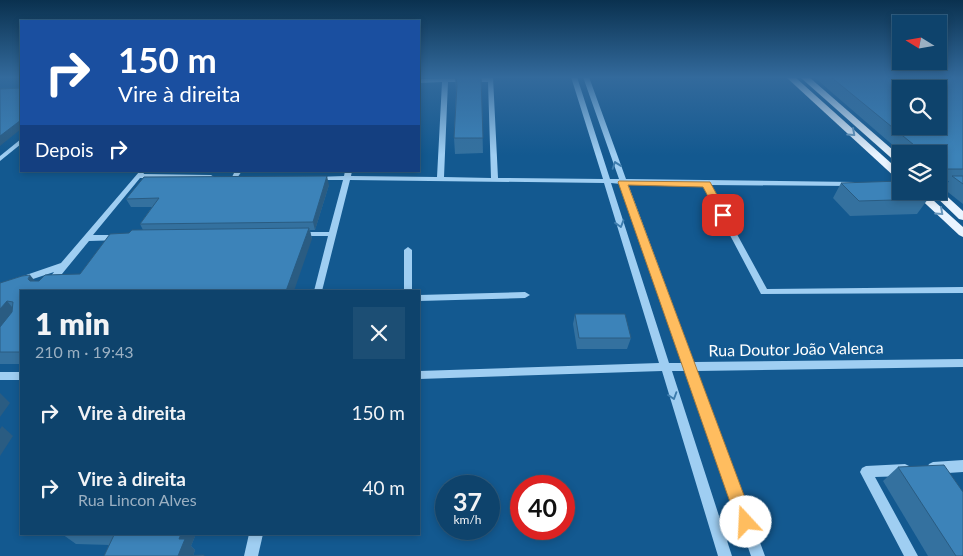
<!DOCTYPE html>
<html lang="pt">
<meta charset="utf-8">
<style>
:root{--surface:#0e436c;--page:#1c4e74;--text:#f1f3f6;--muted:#9bb0c2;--line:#2e5c7f}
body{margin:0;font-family:Lato,sans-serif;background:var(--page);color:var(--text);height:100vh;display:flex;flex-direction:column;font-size:19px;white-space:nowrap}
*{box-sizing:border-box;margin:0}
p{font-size:16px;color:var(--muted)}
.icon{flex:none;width:28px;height:28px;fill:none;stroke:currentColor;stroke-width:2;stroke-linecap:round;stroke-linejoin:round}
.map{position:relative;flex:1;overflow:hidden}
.details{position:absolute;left:20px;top:290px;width:400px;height:245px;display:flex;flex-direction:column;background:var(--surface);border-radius:0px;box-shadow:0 2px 8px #0003,0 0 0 1px var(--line)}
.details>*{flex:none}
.top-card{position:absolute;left:20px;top:20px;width:400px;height:152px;border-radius:0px;box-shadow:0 2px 8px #0003,0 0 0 1px var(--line);background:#1a4fa0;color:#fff;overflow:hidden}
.needle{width:32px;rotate:281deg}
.fabs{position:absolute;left:892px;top:15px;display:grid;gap:10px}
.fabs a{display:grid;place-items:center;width:55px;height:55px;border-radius:0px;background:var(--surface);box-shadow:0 2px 8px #0003,0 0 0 1px var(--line);font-size:25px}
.speed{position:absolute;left:435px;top:475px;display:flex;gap:10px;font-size:25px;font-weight:700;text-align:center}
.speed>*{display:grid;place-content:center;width:65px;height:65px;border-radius:50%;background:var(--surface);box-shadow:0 2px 8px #0003,0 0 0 1px var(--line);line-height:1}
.speed small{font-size:12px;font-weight:400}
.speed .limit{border:8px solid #d22;background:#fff;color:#111}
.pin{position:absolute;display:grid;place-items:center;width:42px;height:42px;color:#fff;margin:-21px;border-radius:10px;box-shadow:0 2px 8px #0006}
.me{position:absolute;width:55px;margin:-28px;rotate:340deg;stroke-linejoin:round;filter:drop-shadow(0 0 4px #0008)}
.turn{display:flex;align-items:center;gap:18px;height:105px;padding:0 15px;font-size:22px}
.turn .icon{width:65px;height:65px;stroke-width:2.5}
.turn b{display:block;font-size:35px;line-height:42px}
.then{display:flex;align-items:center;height:48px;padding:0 15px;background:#0003;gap:10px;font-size:19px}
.round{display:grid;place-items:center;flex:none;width:52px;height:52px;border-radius:0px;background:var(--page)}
.head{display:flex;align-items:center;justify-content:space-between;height:85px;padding:0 15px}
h1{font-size:30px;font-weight:800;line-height:38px}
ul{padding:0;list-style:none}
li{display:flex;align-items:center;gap:15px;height:75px;padding:0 15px}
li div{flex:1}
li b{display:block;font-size:19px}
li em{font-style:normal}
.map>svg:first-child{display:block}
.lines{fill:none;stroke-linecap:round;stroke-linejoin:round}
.minor{fill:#9fcef2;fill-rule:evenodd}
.major{fill:#e9f4ff;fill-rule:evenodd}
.wall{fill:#34719f}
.shaded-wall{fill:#2a5c82}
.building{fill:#3c83b9;stroke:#2a5c82;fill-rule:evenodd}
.oneway{stroke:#6997bc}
.oneway2{stroke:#3d7cad}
.route{fill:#ffbd5f;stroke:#a67b3e}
.labels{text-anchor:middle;stroke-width:5;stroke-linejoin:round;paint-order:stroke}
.street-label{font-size:16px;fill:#fff;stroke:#135990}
</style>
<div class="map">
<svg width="963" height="556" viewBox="0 0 963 556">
<rect width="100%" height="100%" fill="#135990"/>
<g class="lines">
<g class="minor">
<path d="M487,77H493L498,178L603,179L571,77H577L610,179H619L583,77H589L626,179L854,182L855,184L851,186L710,185L767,289L963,287V293L761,294L703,184H628L694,362L963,359V367L697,371L765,556H751L686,371H672L732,556H718L662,371L419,379V371L659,363L604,183L350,180L322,291H314L328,236H300L296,234L300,232H329L343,180H317L314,178L315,177L344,176L345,171H352L351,176L437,177L442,82L419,83V79L487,78ZM448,82H488L491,178L444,177ZM611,183L621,184L683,363H669Z"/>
<polygon points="21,139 21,144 0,161 0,156"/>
<polygon points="235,171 242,171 237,178 235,179 232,177"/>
<polygon points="139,172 143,172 144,174 211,175 214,177 211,179 140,178 93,235 119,235 123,238 122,240 89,241 48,291 39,291 54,272 0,290 0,284 61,263"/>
<rect x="939" y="183" width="24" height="4"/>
<polygon points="408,247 412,250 412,291 404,291 404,250"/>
<polygon points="525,292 530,295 525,298 419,301 419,295"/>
<rect x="0" y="372" width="21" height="8"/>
<polygon points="963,460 963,472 933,474 929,472 927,468 929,464 933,462"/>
<polygon points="905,464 909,466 911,470 909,474 905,476 875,477 918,556 904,556 860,472 862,468 866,466"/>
<polygon points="249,534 263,534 258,556 244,556"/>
</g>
<g class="major">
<polygon points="786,77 795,77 901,172 901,180 897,179"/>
<polygon points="800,77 809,77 901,157 901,165 898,164"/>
<polygon points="939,189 963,211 963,220 959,219 930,191 939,191"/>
<polygon points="912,191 923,191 963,227 963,237 959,235"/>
</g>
</g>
<g class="wall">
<polygon points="455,77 481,77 483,153 455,154 454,138 456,92"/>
<polygon points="814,77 963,77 963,204 944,189 949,181 939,181 939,154 903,154"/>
<polygon points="841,183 928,199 917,214 850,216 833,198"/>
<polygon points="329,185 315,230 310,230 312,239 21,291 21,364 0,364 0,283 39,281 80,274 129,233 143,230 140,224 152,207 131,207 126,199"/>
<polygon points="575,314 631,338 627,349 577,349 573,324"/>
<polygon points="898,467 963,556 928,556 883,481"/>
<polygon points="62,534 196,534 191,546 195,550 193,556 204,556 104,556 109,545 76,544"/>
</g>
<g class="shaded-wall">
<polygon points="21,120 21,129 0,146 0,136"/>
<polygon points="327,176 329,185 315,230 313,222"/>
<polygon points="309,228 312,239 294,291 286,291"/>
<polygon points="30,275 40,287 37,291 28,279"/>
<polygon points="7,301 17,313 0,332 0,309"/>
<polygon points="0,393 10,403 0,417"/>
<polygon points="2,426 13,436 0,456 0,429"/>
<polygon points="181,534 196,534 191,546 195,550 193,556 179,556 179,539"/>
</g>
<g class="building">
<polygon points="456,77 481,77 483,138 454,138 457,85"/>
<path d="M831,77H963V169H947L946,171L939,165V154H925ZM901,89H939V126H901Z"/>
<polygon points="21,88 21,120 0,136 0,89"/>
<polygon points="327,176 313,222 140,224 159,198 126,199 144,177"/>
<polygon points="952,176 963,176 963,184"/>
<polygon points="901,181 901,191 919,191 928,199 859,201 841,183"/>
<polygon points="309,228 286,291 21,291 21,352 0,352 0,327 12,312 13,302 7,301 0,309 0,283 22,276 30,275 28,279 30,281 39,281 45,275 80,274 110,234 129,233 132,230"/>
<polygon points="575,314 625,314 631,338 579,338"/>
<polygon points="944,465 963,492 963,556 956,556 898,467"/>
<polygon points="75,534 181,534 179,539 185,539 178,556 204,555 204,556 104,556 114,535"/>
</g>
<defs><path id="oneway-chevron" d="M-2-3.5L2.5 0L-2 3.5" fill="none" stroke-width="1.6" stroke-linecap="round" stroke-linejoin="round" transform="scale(1.25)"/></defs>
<g class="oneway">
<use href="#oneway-chevron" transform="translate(852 133) rotate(42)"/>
<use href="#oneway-chevron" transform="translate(940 212) rotate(42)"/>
</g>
<g class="oneway2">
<use href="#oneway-chevron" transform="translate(616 165) rotate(-109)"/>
<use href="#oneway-chevron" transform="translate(620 224) rotate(73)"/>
<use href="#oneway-chevron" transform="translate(673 396) rotate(72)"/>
</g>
<linearGradient id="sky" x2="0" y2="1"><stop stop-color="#0a314f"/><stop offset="0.5" stop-color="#336a9c"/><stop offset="1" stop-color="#336a9c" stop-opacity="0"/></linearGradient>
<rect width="963" height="155" fill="url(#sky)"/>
<polygon class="route" points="619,181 710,182 728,215 719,217 703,187 628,185 754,522 752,527 746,530 740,527 737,522 618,182"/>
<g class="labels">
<g class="street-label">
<text transform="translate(796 349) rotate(-1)" y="6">Rua Doutor João Valenca</text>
</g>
</g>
</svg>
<div class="fabs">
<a><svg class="needle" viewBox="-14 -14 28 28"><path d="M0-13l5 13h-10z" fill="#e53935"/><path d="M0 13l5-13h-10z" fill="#9bb0c2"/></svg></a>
<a><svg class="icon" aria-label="search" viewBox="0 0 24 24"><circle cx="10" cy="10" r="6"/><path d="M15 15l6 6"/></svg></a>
<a><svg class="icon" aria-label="layers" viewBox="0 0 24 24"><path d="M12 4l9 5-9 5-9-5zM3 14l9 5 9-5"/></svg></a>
</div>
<div class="speed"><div>37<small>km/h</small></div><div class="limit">40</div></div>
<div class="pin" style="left:723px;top:215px;background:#d93025"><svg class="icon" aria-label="arrive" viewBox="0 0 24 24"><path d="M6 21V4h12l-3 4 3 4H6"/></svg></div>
<svg class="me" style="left:746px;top:522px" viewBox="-20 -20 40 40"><circle r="19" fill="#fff"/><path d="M0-13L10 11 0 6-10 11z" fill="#ffbd5f"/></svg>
<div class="top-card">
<div class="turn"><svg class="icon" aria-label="right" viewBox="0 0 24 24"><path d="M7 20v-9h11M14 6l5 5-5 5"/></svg><div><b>150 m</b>Vire à direita</div></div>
<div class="then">Depois<svg class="icon" aria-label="right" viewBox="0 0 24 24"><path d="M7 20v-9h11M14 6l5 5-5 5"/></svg></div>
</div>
<section class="details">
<div class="head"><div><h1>1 min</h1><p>210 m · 19:43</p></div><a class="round"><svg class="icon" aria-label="close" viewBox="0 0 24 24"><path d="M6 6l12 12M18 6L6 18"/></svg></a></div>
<ul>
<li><svg class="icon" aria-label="right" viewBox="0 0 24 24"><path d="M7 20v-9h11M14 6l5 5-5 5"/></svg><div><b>Vire à direita</b></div><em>150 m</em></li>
<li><svg class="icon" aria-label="right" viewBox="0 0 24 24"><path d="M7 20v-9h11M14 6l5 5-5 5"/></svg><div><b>Vire à direita</b><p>Rua Lincon Alves</p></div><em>40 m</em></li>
</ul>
</section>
</div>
